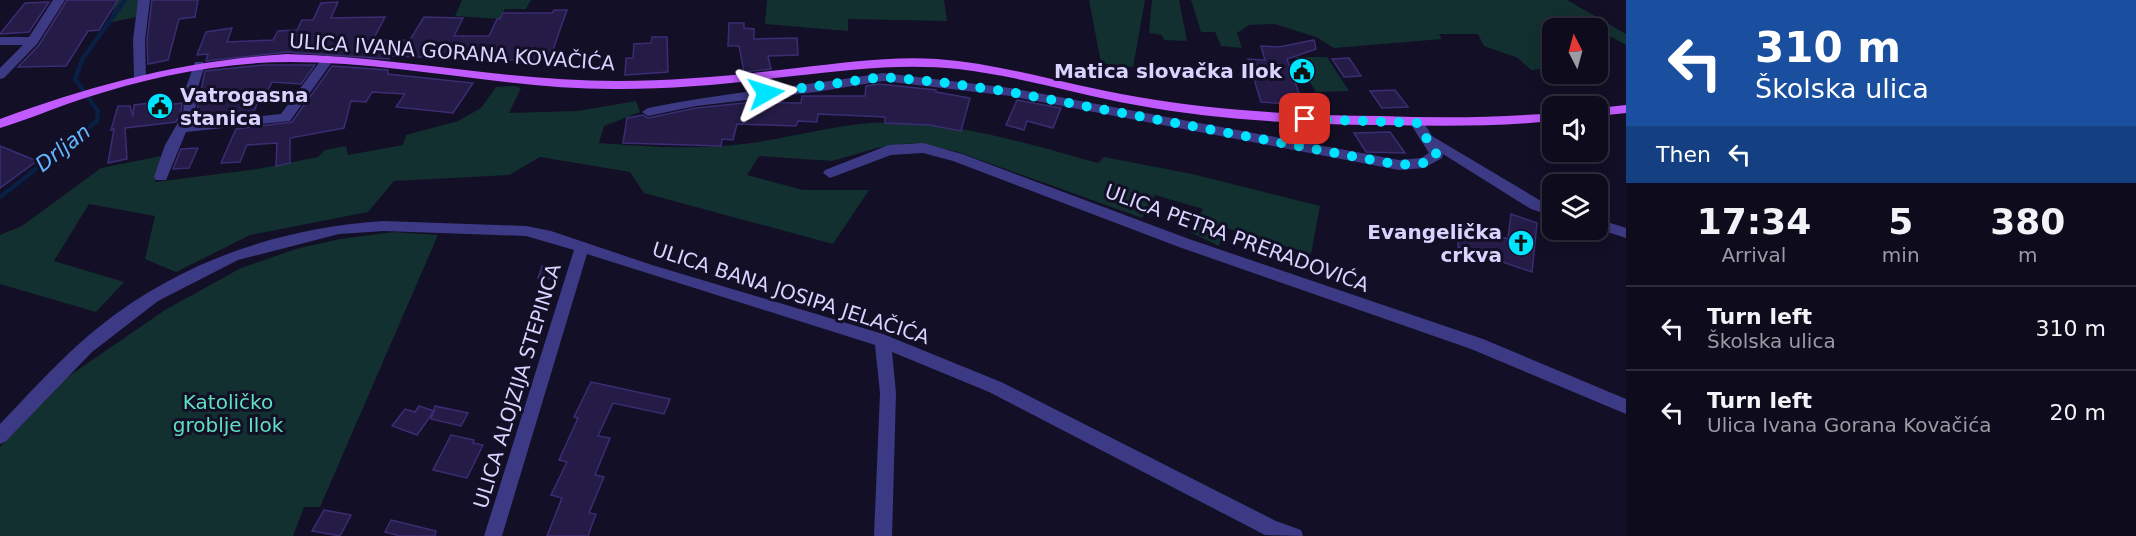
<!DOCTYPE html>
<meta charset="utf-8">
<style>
:root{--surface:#0e0b1c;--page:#171425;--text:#f1f3f6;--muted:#9b9ba3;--line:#2e2b3b}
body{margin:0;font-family:"DejaVu Sans",sans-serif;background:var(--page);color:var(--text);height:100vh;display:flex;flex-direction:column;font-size:22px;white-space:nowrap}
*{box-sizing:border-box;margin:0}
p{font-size:20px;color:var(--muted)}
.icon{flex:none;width:33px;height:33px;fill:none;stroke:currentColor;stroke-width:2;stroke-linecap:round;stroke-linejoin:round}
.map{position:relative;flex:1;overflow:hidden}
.sheet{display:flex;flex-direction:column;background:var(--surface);width:510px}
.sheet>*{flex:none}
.guide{background:#1a4fa0;color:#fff;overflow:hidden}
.needle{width:39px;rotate:354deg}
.fabs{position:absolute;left:1542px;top:18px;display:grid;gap:12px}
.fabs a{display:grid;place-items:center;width:66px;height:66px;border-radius:12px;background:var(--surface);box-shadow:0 3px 15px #0003,0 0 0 2px var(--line);font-size:30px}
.pin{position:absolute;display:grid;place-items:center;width:51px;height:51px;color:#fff;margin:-26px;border-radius:12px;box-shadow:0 3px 9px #0006}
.me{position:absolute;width:66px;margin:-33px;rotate:84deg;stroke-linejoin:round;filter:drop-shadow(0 0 4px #0008)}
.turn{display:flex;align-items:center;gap:21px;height:126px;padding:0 30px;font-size:27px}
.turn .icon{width:78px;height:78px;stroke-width:2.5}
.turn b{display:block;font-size:42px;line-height:51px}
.then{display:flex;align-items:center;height:57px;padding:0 30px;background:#0003;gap:12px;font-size:22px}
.eta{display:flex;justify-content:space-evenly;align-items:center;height:102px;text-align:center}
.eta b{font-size:36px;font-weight:800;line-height:42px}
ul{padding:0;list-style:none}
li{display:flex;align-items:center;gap:18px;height:84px;padding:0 30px;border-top:2px solid var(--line)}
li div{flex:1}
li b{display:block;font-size:22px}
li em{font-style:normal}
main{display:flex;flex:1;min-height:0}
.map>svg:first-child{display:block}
.green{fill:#12302f}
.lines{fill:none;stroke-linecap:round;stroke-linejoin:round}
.stream{stroke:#0a1f44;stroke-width:4.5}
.building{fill:#241b47;stroke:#3b2d73;stroke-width:1.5}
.minor{fill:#3d3a85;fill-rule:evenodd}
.major{fill:#c25bff;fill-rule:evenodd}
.route{stroke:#00e5ff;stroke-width:10;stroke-dasharray:0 18}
.labels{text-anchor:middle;stroke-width:6;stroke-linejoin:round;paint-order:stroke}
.street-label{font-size:20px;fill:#d9d4ff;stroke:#130f26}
.poi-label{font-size:20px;font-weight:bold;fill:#d9d4ff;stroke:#130f26;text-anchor:end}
.park-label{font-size:20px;fill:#5fe0c0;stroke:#130f26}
.water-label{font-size:21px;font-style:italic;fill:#62b6ff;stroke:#130f26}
</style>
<main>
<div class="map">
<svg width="1626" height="536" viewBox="0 0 1626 536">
<rect width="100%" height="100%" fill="#130f26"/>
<g class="green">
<polygon points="118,0 139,0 136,17 108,23"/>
<polygon points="462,0 531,0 526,9 505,9 500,19 455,16"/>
<polygon points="767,0 944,0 947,21 848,19 848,31 765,24"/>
<polygon points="1089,0 1145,0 1133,67 1101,63"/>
<polygon points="1152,0 1179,0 1187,41 1164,40 1162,35 1149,33"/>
<polygon points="1191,0 1567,0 1626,34 1626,45 1606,34 1598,34 1598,28 1552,28 1552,43 1543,50 1552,68 1531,70 1518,58 1484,46 1478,34 1439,34 1442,39 1334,48 1316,37 1275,24 1249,25 1237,33 1242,48 1221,46 1215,32 1201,32"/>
<polygon points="1295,57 1327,57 1349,91 1316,92"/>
<path d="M514,86L521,88L509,113L577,111L636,101L640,112L604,126L599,143C639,146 681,149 722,146C772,143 821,127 870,123C942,117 1030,144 1098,163L1104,157L1192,174L1320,206L1311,254L1223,227L1219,246L1190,232L1203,209L1155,195L1142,218L955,151L912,143L877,148L832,161L759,156L747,175L803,190H869L833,244L644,193L630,172L540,157L509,175L394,181L368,212L250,235L176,272L145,259L155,216L89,204L54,261L124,282L96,312L0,284V235L22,226L101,168L161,156L155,182L258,169L318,157L325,150L346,146L348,155L403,145L406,135L458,121L481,108L496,87Z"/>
<polygon points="394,232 438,235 320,507 304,507 293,536 0,536 0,447 27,415 63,380 165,310 241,268 296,249 340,239"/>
</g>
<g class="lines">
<polyline class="stream" points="0,197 97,121 98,111 75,79 83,58 125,0"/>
</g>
<g class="building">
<polygon points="67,0 118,0 99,30 88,31 66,66 18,67 39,45"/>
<polygon points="152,0 198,0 195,17 179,19 168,60 148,64 147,40"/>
<polygon points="49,2 29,32 0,34 25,3"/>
<polygon points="338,2 331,18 385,17 373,40 410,40 424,17 463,18 454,36 489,36 497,19 500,19 503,13 552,13 554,10 567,10 549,61 389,56 389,59 287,52 206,61 208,54 197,55 206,32 232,28 227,42 273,40 278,31 297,30 302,20 313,20 321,3"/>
<polygon points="729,23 744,23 744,28 754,29 754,39 797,38 798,55 768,56 771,69 744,72 739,46 728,46"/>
<polygon points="652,37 667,37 668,72 625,75 626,58 633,58 634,44 651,43"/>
<polygon points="1314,40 1316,49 1287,59 1303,105 1261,102 1248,59 1265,60 1261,46 1279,47"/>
<polygon points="1349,58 1361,76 1344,77 1332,59"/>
<polygon points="264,65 315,65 301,84 272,82 267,92 263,92 253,113 195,120 205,71"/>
<polygon points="332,66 388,70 388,74 473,83 453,113 396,107 405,94 372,92 366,102 351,101 344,128 290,138 290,163 276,166 277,143 247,145 240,162 221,163 236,129 292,122"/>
<polygon points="879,84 936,90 936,92 970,98 961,131 929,125 885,123 885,117 818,114 817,122 798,121 796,126 737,124 733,140 722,139 721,146 623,143 627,118 643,115 648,118 696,108 753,102 801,103 802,96 865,96 866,86"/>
<polygon points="1395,90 1408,107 1382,108 1370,91"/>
<polygon points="1017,100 1061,108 1053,128 1027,121 1024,130 1006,125"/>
<polygon points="151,103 149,107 182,103 181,113 176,122 125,128 127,159 108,163 114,129 111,130 118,106 130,106 133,116 134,105"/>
<polygon points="1390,132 1405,153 1366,152 1354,133"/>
<polygon points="0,146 37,161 0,188"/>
<polygon points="198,148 189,168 173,169 181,149"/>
<polygon points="1511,214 1537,223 1532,272 1458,247 1459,224 1508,239"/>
<polygon points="542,266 558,267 555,279 538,278"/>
<polygon points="591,382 670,399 664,414 613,403 598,436 610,438 595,475 604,477 589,513 596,514 588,536 547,536 562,498 551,495 567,462 559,460 578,418 574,417"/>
<polygon points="419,406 434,411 435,406 468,413 461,426 431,419 434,411 417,435 392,426 405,409 415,412"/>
<polygon points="451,435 474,440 473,443 483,445 467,478 433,470"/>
<polygon points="324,510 351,515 340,536 312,531"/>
<polygon points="391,520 436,531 435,536 400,536 385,532"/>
</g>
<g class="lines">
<g class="minor">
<polygon points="53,0 65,0 37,44 4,78 0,79 0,68 23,45 0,45 0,37 29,37"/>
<polygon points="138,0 150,0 145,40 146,77 140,81 134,77 133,40"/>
<polygon points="328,55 334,59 290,121 186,132 166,180 156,180 154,177 165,145 183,114 185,90 195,62 203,62 205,65 197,90 195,114 191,123 281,114 324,56"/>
<path d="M883,73L1010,88L1399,160L1421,158L1429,153L1410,123L1417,119L1422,120L1432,136L1541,201L1552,206V216L1531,209L1443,154L1442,158L1424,168L1399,170L1010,96L883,81L816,92L696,106L648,116L642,112L648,108C726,92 805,86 883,73Z"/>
<polygon points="923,143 962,154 1189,239 1483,339 1626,399 1626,414 1471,349 1179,247 953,161 923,153 891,155 830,178 823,173 825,170 889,145"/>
<polygon points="1598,219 1626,228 1626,238 1598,229"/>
<path d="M384,221L526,226L551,231L652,265L883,334L1001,382L1276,521L1301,530L1303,536L1265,535L989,392L892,352L896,393L892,536H874L880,393L875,345L587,254L502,536H484L574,250L526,236L384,231L339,234L238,260L158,301L92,352L6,441L0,444V424C26,397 52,368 80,343C165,267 272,228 384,221Z"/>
</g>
<g class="major">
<path d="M287,54C398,57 507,81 618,81C678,81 738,75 797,68C843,63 890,56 937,59C1005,64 1070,86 1138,97C1218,111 1299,115 1380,116C1437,118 1495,118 1552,113V121C1495,127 1437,126 1379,125C1298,124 1216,120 1136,105C1076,94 1018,76 958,69C903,63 848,70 793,76C736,83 678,89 620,89C510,90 401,62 290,62C220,62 148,77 82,99C54,108 27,120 0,128V119C94,84 187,60 287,54Z"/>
<polygon points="1626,105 1626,113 1598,116 1598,108"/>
</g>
</g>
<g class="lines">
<polyline class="route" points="766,93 883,77 939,82 1010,92 1399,165 1424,163 1437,155 1417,123 1305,119"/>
</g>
<defs>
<symbol id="civic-disc" viewBox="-11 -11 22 22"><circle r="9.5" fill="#00e5ff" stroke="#130f26"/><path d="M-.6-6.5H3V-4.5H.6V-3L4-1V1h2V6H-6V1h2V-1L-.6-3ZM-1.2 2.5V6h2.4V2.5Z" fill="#111"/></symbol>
<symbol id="church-disc" viewBox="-11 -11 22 22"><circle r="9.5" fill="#00e5ff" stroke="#130f26"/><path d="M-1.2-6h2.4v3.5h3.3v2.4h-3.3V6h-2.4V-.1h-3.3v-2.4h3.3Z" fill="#111"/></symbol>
</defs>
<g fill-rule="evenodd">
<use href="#civic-disc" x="1287" y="56" width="30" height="30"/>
<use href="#civic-disc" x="145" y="91" width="30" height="30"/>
<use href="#church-disc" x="1506" y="228" width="30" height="30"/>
</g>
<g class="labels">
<g class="street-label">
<text transform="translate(452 52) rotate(4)" y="7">ULICA IVANA GORANA KOVAČIĆA</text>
<text transform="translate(1237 238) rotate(20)" y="7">ULICA PETRA PRERADOVIĆA</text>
<text transform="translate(791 293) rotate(18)" y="7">ULICA BANA JOSIPA JELAČIĆA</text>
<text transform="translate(517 386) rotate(-73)" y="7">ULICA ALOJZIJA STEPINCA</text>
</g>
<g class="poi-label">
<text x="1282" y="78">Matica slovačka Ilok</text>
<text x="180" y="102" text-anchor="start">Vatrogasna<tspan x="180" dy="23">stanica</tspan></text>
<text x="1502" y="239">Evangelička<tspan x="1502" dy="23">crkva</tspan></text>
</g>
<g class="park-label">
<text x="228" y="409">Katoličko<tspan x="228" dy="23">groblje Ilok</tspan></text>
</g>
<g class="water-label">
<text transform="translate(63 148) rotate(-38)" y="7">Drljan</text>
</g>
</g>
</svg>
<div class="fabs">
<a><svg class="needle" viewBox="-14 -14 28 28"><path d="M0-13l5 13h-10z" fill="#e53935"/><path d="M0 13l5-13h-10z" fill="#9b9ba3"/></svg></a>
<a><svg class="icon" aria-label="sound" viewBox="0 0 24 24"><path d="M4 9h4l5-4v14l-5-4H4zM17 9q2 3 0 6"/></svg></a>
<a><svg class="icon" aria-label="layers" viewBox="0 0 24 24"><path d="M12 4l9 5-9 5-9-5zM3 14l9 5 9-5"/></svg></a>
</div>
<div class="pin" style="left:1305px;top:119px;background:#d93025"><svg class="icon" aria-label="arrive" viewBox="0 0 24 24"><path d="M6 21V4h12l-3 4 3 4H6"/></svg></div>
<svg class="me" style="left:766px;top:93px" viewBox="-20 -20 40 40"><path d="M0-17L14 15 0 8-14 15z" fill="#00e5ff" stroke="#fff" stroke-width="4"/></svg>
</div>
<section class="sheet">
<div class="guide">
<div class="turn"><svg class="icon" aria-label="left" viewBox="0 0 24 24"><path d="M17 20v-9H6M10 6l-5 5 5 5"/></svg><div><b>310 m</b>Školska ulica</div></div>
<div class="then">Then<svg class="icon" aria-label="left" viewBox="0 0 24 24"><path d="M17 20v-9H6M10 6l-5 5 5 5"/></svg></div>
</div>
<div class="eta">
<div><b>17:34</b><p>Arrival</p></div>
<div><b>5</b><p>min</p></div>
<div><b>380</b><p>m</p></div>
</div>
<ul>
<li><svg class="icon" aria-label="left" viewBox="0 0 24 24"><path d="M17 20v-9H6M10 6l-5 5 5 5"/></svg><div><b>Turn left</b><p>Školska ulica</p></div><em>310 m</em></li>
<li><svg class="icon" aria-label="left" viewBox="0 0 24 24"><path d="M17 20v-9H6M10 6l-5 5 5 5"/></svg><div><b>Turn left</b><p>Ulica Ivana Gorana Kovačića</p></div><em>20 m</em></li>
</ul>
</section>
</main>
